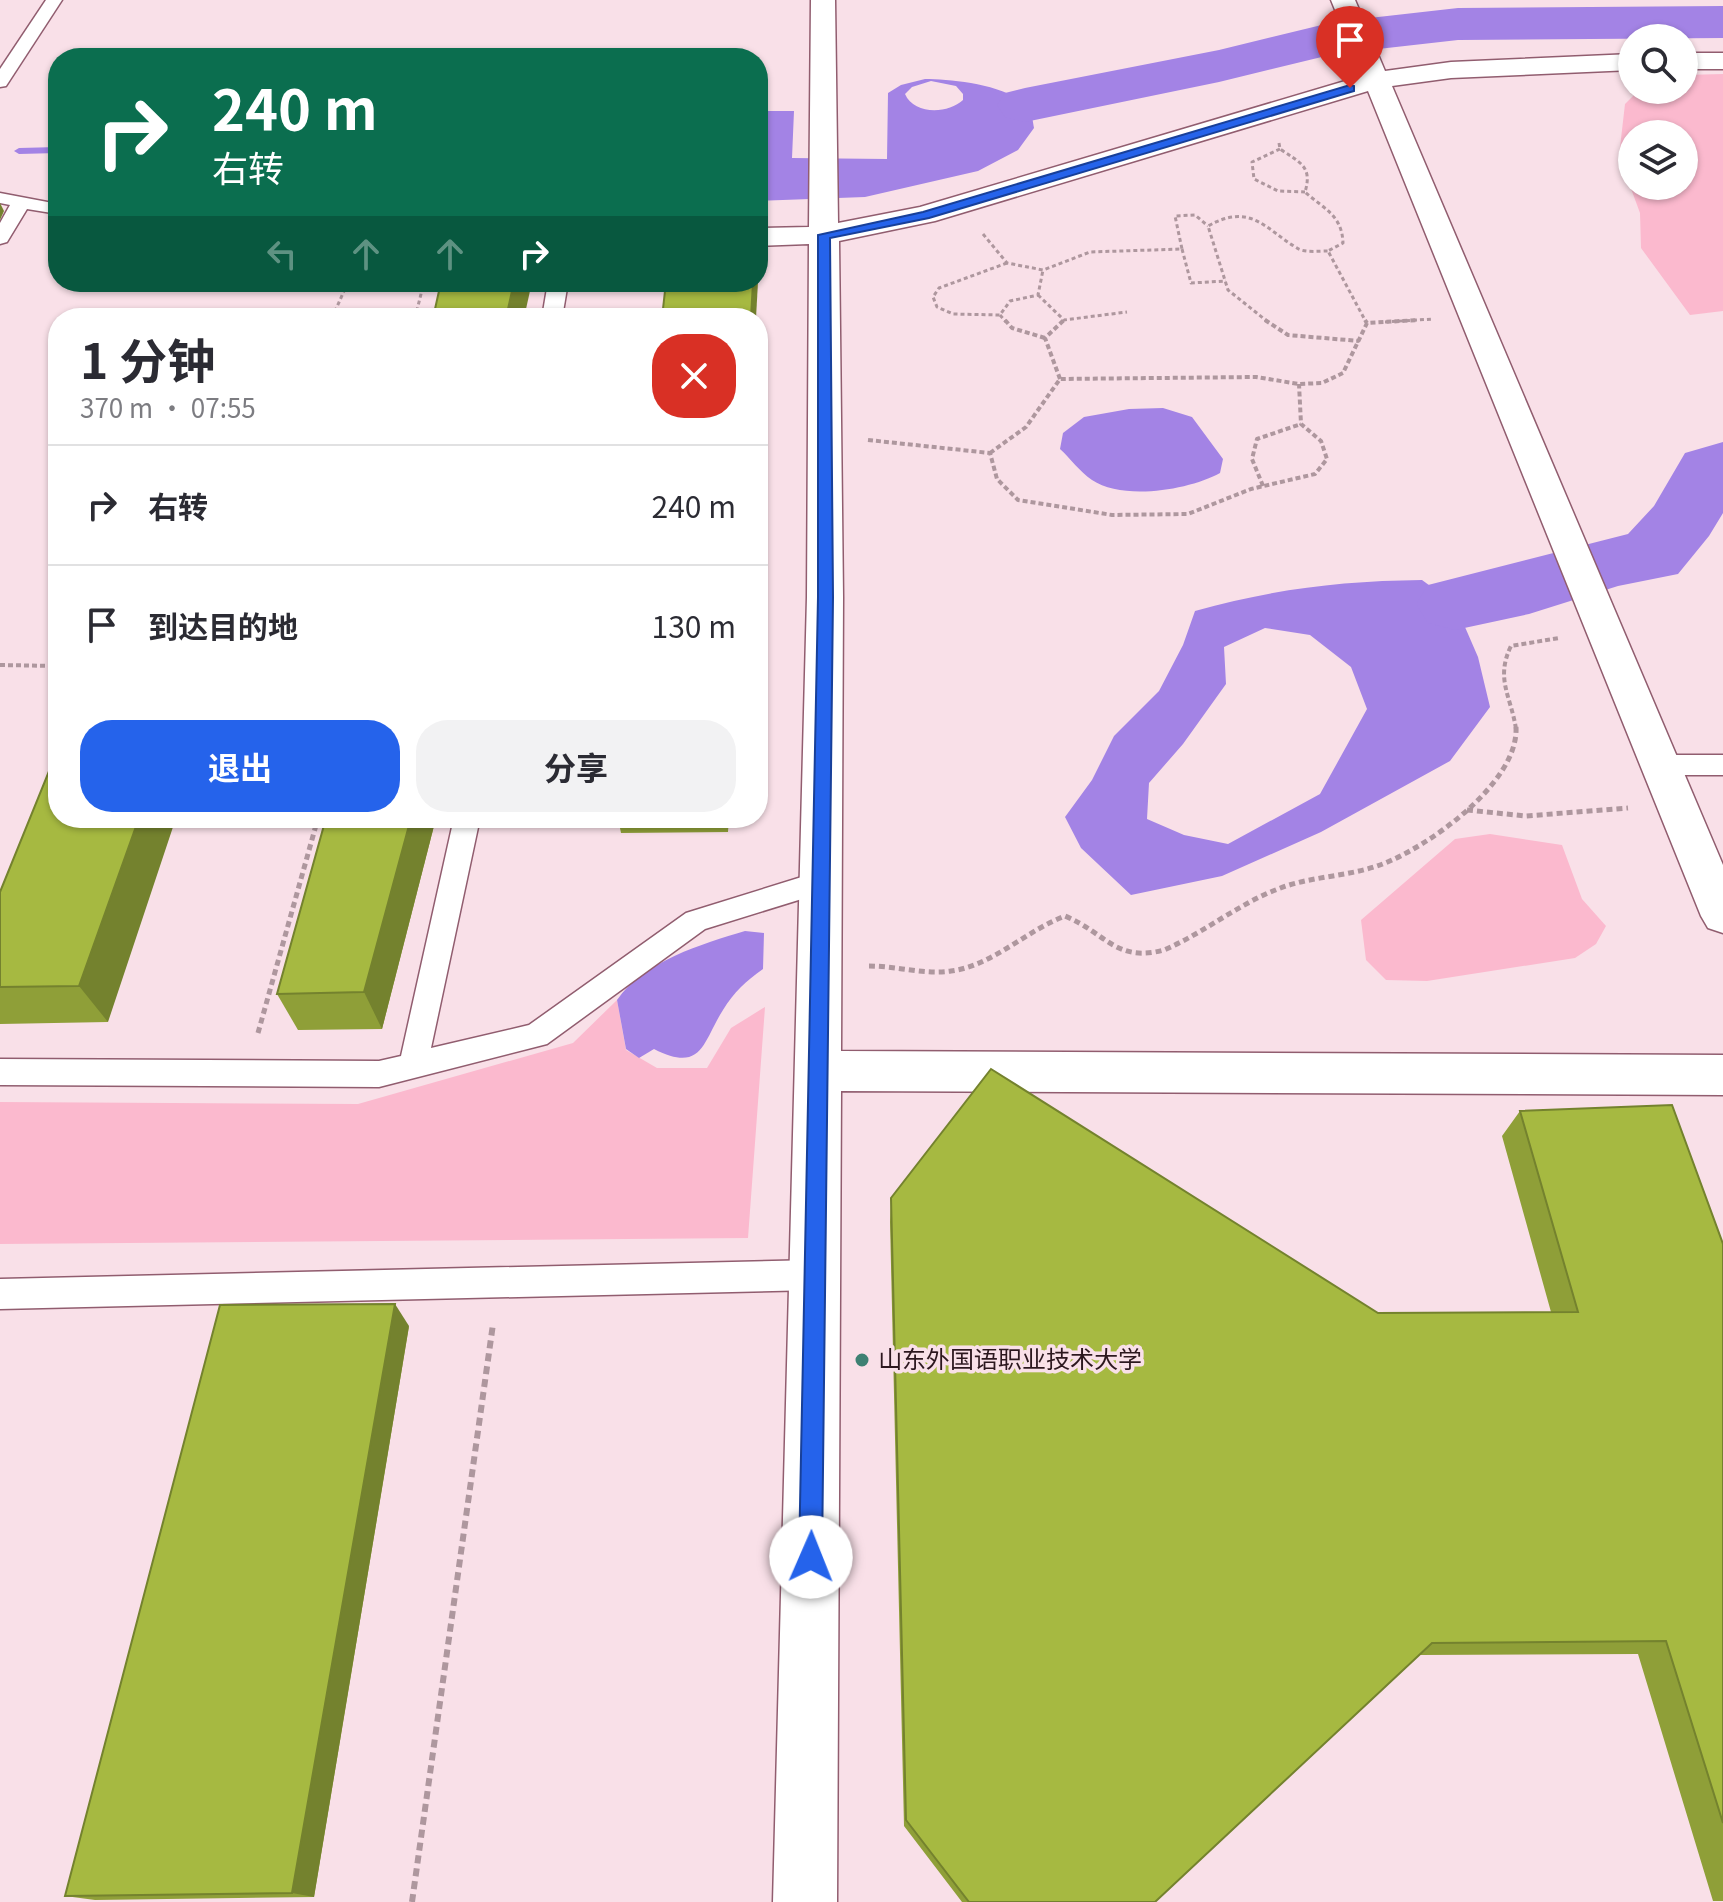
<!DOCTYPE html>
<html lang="zh">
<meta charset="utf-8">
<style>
:root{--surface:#fff;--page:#f2f2f3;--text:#2b2b33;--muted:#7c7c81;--line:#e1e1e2;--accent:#2563eb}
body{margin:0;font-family:Georgia,"Noto Sans SC",serif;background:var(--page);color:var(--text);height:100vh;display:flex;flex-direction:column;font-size:30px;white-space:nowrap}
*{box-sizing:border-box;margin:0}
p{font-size:26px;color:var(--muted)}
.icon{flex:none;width:44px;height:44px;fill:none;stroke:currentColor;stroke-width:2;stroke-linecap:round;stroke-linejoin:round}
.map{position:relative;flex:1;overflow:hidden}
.drawer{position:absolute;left:48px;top:308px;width:720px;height:520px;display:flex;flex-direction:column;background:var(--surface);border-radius:32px;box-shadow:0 2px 6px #0004}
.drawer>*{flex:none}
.hud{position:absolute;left:48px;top:48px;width:720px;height:244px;border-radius:32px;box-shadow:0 2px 6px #0004;background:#0b6e4f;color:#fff;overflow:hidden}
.tools{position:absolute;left:1618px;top:24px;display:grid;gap:16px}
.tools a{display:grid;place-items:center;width:80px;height:80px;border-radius:50%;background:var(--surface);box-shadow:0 2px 6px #0004;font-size:40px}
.pin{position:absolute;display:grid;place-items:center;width:68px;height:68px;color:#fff;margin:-82px -34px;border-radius:50% 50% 50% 0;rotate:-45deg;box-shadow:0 0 8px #0007}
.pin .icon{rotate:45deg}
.me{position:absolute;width:88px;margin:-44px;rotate:1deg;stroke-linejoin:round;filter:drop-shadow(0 0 6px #0008)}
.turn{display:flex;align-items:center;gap:28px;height:168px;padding:0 32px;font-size:36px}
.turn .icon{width:104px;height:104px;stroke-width:2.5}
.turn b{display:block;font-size:56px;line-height:68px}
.lanes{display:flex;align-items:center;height:76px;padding:0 32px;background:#0003;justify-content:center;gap:40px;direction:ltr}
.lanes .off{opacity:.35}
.round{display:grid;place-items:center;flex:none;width:84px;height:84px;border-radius:32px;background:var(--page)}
.head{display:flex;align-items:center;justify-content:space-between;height:136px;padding:0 32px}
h1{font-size:48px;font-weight:700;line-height:60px}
.action{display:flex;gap:16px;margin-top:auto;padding:16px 32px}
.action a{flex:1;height:92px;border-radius:32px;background:var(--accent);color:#fff;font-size:32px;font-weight:700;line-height:92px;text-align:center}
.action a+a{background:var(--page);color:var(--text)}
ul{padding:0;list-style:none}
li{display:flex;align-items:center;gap:24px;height:120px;padding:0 32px;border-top:2px solid var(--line)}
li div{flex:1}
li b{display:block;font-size:30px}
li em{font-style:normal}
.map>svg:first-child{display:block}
.green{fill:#fbb9ce;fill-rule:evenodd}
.water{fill:#a383e5;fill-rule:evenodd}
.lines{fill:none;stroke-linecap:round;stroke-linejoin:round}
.stream{fill:#a383e5;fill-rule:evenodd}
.river{fill:#a383e5;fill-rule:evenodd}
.lane-casing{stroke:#915d6f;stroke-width:3}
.street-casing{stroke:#915d6f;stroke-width:3}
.path-far3{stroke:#ae979e;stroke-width:3;stroke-dasharray:4 3;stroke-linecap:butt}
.path-far2{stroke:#ae979e;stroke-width:4;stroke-dasharray:5 3;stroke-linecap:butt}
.path-far1{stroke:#ae979e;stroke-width:5;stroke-dasharray:6 4;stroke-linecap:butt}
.path{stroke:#ae979e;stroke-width:6;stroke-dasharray:8 5;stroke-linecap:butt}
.lane{fill:#fff;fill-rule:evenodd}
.street{fill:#fff;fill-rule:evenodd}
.wall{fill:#8f9f38}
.shaded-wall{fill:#74822e}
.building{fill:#a6b941;stroke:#74822e;stroke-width:2}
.route{fill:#2563eb;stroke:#184099;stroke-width:2}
.poi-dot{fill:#3e8173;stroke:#f9e0e8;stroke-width:3}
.labels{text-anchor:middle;stroke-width:7;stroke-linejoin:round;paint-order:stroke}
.poi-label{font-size:24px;fill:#2c171e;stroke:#f9e0e8;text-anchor:start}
</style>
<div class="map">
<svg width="1723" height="1902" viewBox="0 0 1723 1902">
<rect width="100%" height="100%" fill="#f9e0e8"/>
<g class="green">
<path d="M1723,74V311L1690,315L1641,248L1640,213L1619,156L1625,104L1639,90H1684V75ZM1632,134H1684V186H1632Z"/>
<polygon points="1490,834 1562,845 1582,899 1606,926 1596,944 1575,958 1427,981 1386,980 1366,960 1361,920 1455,839"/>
<polygon points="617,1000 626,1050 657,1068 707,1068 731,1028 765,1007 748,1238 0,1244 0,1102 358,1104 573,1043"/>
</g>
<g class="water">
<path d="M925,79C952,79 1012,85 1029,109C1032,114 1033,122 1034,128L1018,150L978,171L865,197L758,201V111H794L792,158L887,159L888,93L901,85ZM931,81L956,86L963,94V100C948,114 914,115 905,94L912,87Z"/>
<path d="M1163,408L1192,417L1223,459L1220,473C1189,490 1123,501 1092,480C1080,472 1070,458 1060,449L1063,433L1084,417L1129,409Z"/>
<path d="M1422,580L1455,604L1478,657L1490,707L1450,761L1321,832L1222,876L1131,895L1081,848L1065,817L1092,780L1114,736L1159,691L1183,645L1195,611C1273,589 1341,581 1422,580ZM1265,628L1310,635L1351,667L1367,709L1320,794L1228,844L1184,835L1147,819L1149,783L1183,744L1226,684L1224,647Z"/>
<path d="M745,931L764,933L763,969C746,981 734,992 723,1010C703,1041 703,1074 654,1049L639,1058L626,1049L617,1000C644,961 702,944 745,931Z"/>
</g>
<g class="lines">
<polygon class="stream" points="58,147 58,153 19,154 14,151 19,148"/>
<g class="river">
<polygon points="1723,6 1723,38 1458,40 1334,54 1219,82 1025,122 1005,117 997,105 1005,93 1025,88 1219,50 1334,22 1458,8"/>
<polygon points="1723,442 1723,513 1709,536 1678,574 1618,586 1529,614 1455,630 1428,623 1416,604 1428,585 1628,534 1654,506 1685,453"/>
</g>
<defs>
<g id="lane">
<polygon points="46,0 62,0 6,86 0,87 0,69"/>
<polygon points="0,193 58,204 58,214 27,209 7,242 0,244 0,223 10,205 0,203"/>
<polygon points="548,282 568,282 562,318 542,318"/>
<polygon points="1661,755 1723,755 1723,775 1661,775 1652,772 1648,765 1652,758"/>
<polygon points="454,818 480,818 431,1048 529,1025 686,913 821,871 831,874 835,882 831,890 705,929 547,1044 379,1087 0,1085 0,1059 379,1061 401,1056"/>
<polygon points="815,1260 826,1264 831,1275 826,1286 815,1290 0,1309 0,1279"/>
</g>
<g id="street">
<polygon points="811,0 835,0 838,223 920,207 1362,76 1331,0 1355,0 1385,71 1451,62 1632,54 1632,70 1451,78 1392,86 1723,865 1723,933 1708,928 1701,916 1368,91 935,221 839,241 843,597 841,1051 1723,1055 1723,1095 841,1091 837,1902 773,1902 807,597 809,244 758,246 758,228 809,227"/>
<rect x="1684" y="53" width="39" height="16"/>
</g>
</defs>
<use href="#lane" class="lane-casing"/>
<use href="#street" class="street-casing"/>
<g class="path-far3">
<path d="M1279,143L1280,149C1299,162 1313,166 1305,192C1324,209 1342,215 1343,243L1328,251L1366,322"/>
<polyline points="1280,149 1252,162 1254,179 1278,191 1305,192"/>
<polyline points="983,234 1007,263 1043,270 1090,252 1182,249 1175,216 1195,215 1208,226"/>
<polyline points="1182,249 1191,283 1226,281"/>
<polyline points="1007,263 939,288 933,297 937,307 953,314 1000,315 1010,301 1038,295 1043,270"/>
<polyline points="1038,295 1064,320 1127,312"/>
<polyline points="1000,315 1006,322"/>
<polyline points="332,318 348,282"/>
<polyline points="415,318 424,282"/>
<path d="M1268,322L1228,290L1208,226C1251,202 1265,229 1297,248C1304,253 1319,251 1328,251"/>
<polyline points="1385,322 1433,319"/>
</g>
<g class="path-far2">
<polyline points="1005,320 1012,328 1045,338"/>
<polyline points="1265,320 1288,335 1359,341"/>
<polyline points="1365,320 1367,323"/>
<polyline points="1060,379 1045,338 1064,320"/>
<polyline points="868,440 990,453 997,479 1018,500 1112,515 1188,514 1251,489 1315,474 1327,459 1321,441 1301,424 1299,384"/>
<polyline points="990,453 1026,427 1060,379 1256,377 1299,384 1322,383 1343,373 1367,323 1418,320"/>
<polyline points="1263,486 1252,459 1257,439 1301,424"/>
<polyline points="0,665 58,666"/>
<path d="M1516,729C1511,696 1495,679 1511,646L1559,638"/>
</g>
<g class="path-far1">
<polyline points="1467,810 1526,816 1628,808"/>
<path d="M869,966C896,966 925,975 951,971C992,966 1027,930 1065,916C1106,933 1116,963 1164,950C1204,933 1238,904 1278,889C1310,876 1347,877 1380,865C1427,848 1519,783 1516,727"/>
<polyline points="258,1033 318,818"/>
</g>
<polyline class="path" points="412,1902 493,1324"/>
<use href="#lane" class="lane"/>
<use href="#street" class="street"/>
</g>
<g class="wall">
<polygon points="58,749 108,1022 0,1024 0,892"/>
<polygon points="326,818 436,818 382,1029 298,1030 277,994"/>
<polygon points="618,818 729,818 728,832 621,833"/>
<polygon points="1520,1111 1723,1244 1723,1901 1713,1901 1638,1654 1419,1655 1155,1902 962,1902 904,1826 890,1222 891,1198 1378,1313 1551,1312 1502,1136"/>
<polygon points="409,1326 314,1897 95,1900 65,1896"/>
</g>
<g class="shaded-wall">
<polygon points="0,203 4,211 0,220"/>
<polygon points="514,282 532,282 524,318 506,318"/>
<polygon points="753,282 758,282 756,318 751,318"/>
<polygon points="139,818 176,818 108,1022 79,986"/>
<polygon points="411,818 436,818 382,1029 364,992"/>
<polygon points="395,1304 409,1326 314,1897 292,1893"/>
</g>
<g class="building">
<polygon points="441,282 514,282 506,318 433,318"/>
<polygon points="666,282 753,282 751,318 662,318"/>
<polygon points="58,749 58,818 139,818 79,986 0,987 0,892"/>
<polygon points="326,818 411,818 364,992 277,994"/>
<polygon points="991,1069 1378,1313 1578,1312 1520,1111 1672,1105 1723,1244 1723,1823 1666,1641 1432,1643 1155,1902 969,1902 906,1820 891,1198"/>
<polygon points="395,1304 292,1893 65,1896 220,1305"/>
</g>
<polygon class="route" points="1350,85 1354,86 1354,91 929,218 830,238 833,597 822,1557 819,1565 811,1569 802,1565 799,1557 818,597 818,235 923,212"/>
<circle class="poi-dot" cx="862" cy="1360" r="8"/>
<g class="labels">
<g class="poi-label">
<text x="878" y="1368">山东外国语职业技术大学</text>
</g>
</g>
</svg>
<div class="tools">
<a><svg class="icon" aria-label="search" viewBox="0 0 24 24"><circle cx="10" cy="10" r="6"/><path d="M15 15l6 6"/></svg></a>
<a><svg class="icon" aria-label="layers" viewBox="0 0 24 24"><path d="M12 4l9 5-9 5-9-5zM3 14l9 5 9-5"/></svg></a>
</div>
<div class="pin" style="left:1350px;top:88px;background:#d93025"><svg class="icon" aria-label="arrive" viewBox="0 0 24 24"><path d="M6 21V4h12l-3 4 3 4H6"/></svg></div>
<svg class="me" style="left:811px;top:1557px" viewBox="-20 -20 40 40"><circle r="19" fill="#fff"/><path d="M0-13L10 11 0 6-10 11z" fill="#2563eb"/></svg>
<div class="hud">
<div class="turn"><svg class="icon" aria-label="right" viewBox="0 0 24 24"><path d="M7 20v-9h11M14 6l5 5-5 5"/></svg><div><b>240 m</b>右转</div></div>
<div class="lanes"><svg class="icon off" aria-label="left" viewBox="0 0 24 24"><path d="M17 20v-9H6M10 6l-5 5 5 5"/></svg><svg class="icon off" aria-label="ahead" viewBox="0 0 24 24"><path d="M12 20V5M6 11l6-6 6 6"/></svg><svg class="icon off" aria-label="ahead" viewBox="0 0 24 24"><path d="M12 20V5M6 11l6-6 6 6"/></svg><svg class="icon" aria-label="right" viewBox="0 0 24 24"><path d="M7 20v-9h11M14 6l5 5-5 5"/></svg></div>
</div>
<section class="drawer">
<div class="head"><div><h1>1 分钟</h1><p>370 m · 07:55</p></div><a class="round" style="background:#d93025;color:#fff"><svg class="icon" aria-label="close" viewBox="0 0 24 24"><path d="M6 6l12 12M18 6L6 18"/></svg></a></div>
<ul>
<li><svg class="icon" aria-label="right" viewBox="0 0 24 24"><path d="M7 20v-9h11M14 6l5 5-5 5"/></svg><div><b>右转</b></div><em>240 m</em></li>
<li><svg class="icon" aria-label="arrive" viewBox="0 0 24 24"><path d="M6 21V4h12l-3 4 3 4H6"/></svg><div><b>到达目的地</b></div><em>130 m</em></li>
</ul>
<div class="action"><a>退出</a><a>分享</a></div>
</section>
</div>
